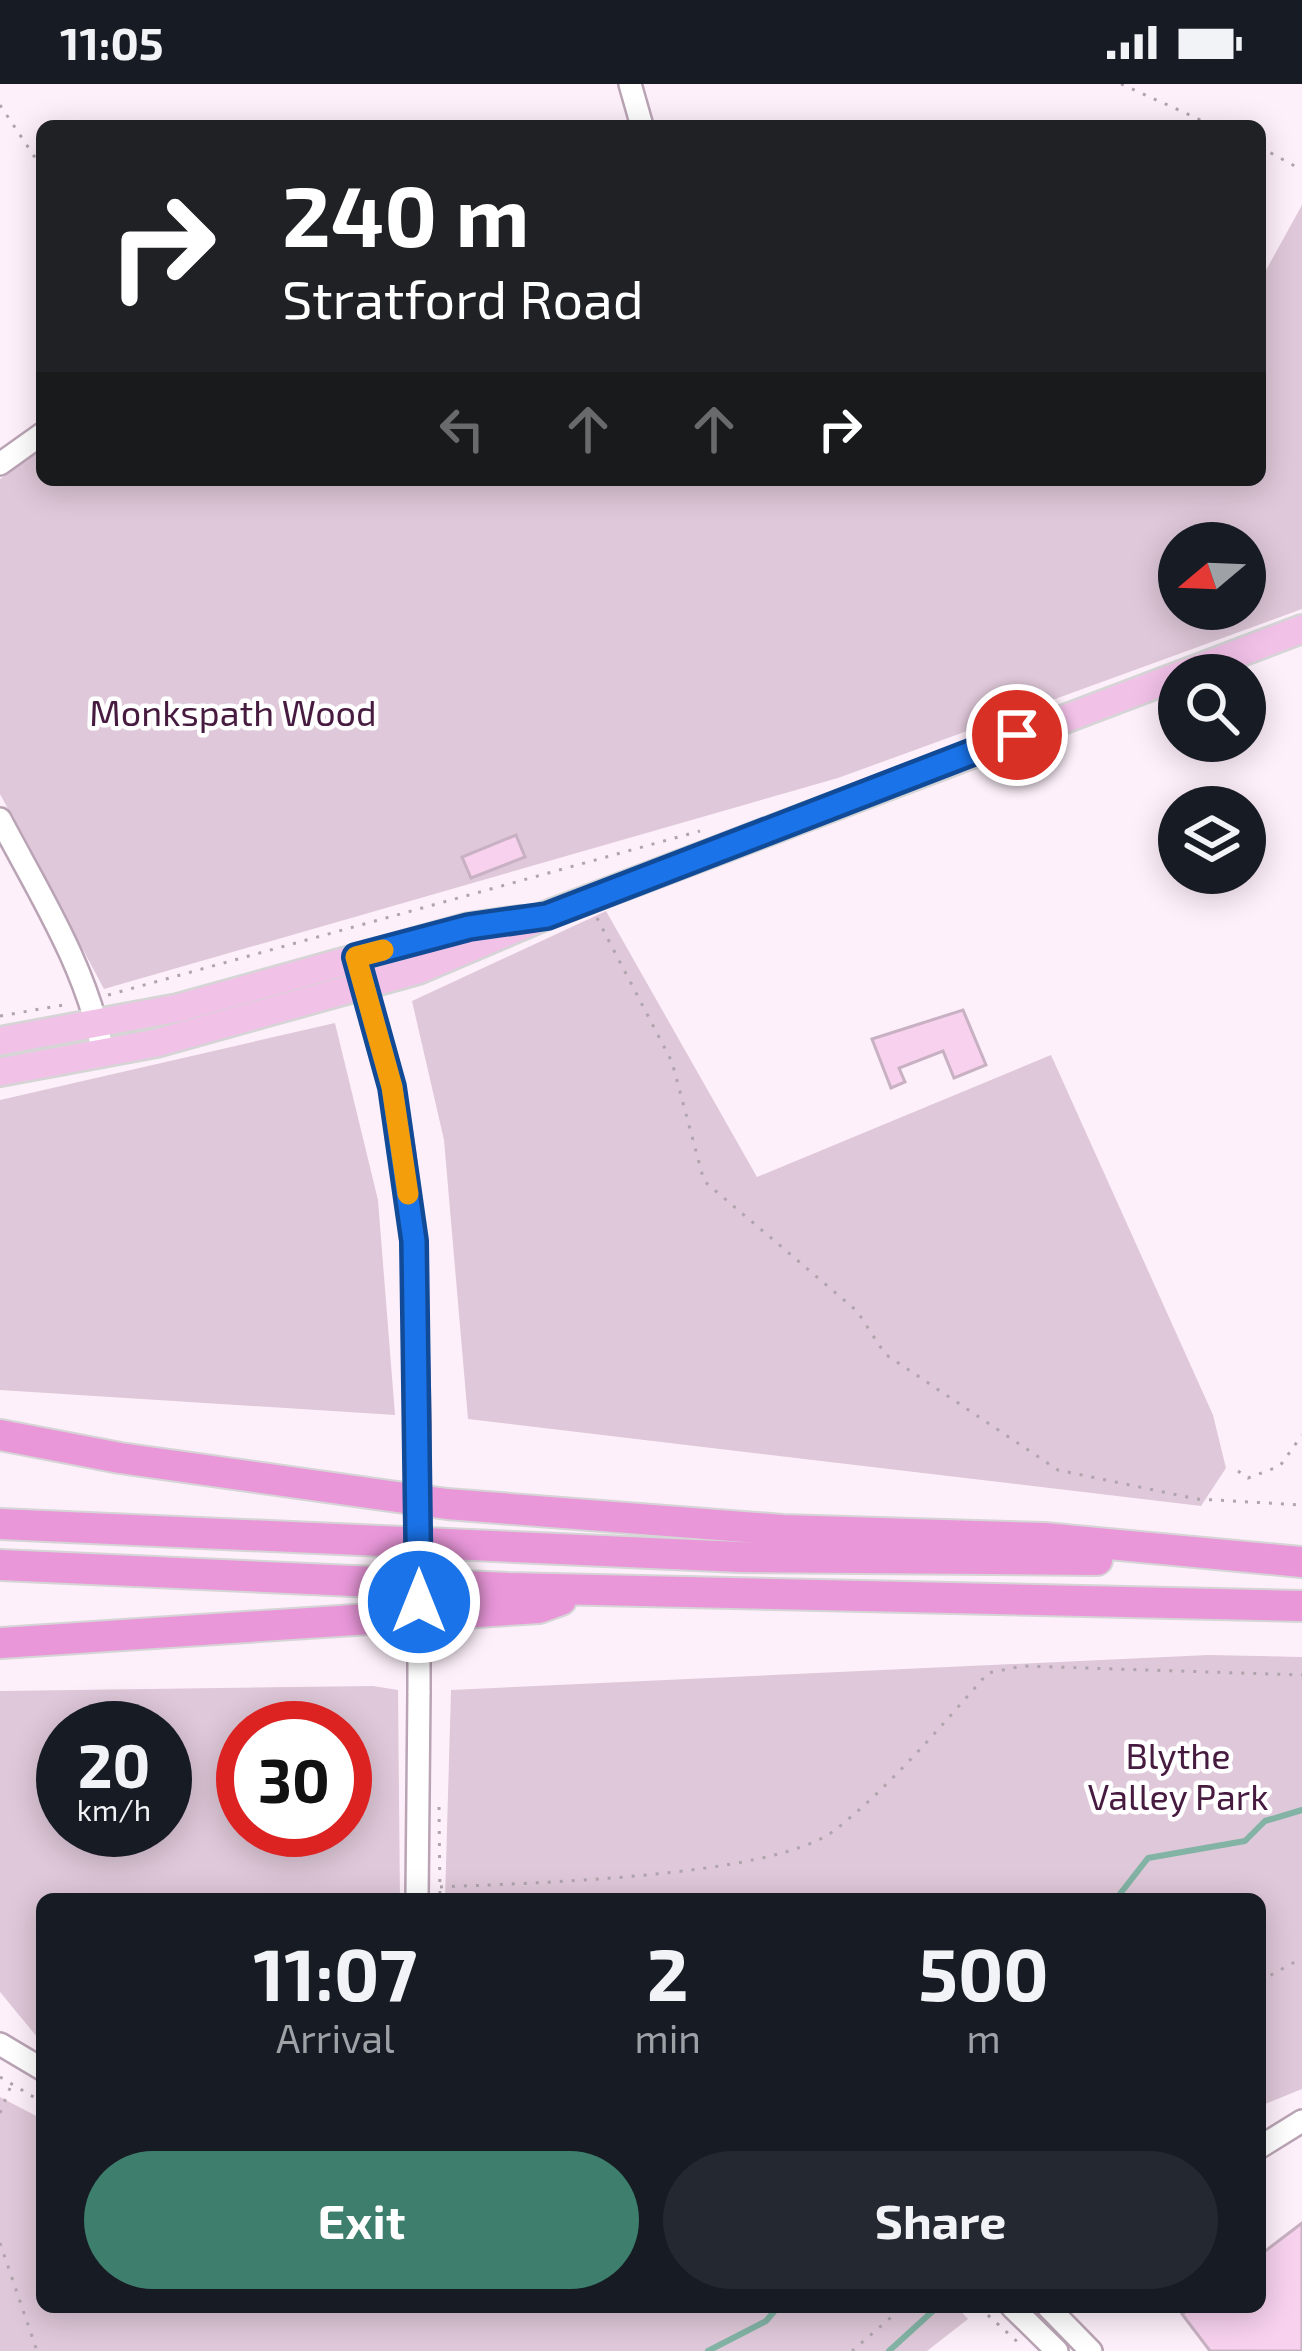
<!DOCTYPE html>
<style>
:root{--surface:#171b24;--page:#242831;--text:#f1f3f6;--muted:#9ea1a6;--accent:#3e7e6c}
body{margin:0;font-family:"Exo 2",sans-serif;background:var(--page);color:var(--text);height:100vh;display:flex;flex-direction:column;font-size:45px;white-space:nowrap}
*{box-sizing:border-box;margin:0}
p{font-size:39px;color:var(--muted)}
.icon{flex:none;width:66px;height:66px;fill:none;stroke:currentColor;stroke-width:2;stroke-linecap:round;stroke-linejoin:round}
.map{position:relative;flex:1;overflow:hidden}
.sheet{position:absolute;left:36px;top:1809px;width:1230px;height:420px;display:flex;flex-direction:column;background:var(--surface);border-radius:18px;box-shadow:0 6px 30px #0003}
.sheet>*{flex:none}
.banner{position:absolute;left:36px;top:36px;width:1230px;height:366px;border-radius:18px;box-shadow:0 6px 30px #0003;background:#202124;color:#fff;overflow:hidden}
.needle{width:78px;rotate:251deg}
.fabs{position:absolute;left:1158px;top:438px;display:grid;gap:24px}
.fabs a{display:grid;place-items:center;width:108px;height:108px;border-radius:50%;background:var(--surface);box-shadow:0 6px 30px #0003;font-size:60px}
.speed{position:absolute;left:36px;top:1617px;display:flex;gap:24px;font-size:60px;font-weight:700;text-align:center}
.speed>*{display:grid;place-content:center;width:156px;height:156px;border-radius:50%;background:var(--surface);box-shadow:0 6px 30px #0003;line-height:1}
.speed small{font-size:30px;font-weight:400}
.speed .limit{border:18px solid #d22;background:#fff;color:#111}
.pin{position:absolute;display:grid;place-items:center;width:102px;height:102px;color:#fff;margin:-51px;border:6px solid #fff;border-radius:50%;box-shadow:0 3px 12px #0007}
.me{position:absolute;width:132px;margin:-66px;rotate:0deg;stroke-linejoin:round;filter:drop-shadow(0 0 9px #0008)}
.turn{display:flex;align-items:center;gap:42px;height:252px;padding:0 48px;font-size:54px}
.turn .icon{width:156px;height:156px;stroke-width:2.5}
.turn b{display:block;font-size:84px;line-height:102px}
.lanes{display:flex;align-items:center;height:114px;padding:0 48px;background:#0003;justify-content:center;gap:60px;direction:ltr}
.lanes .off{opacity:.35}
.eta{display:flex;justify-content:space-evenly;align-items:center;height:204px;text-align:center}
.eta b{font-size:72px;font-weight:700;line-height:84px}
.action{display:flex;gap:24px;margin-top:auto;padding:24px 48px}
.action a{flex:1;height:138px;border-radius:72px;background:var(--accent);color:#fff;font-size:48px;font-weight:700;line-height:138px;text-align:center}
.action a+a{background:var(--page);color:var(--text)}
.status{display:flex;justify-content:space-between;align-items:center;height:84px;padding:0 60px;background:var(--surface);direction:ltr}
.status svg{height:33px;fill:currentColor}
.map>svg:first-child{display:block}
.green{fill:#dfc8d9;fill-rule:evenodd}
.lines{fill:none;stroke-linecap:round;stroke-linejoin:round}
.stream{stroke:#82b3a4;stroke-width:6}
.building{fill:#f7d1ee;stroke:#c8b1c2;stroke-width:3}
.minor-casing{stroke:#b9a3b4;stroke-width:26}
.major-casing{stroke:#d6d5d6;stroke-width:32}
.highway-casing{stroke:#d6d5d6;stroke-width:34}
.path{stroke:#b0a4ad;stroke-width:3;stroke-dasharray:3 9;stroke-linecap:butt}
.minor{stroke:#fff;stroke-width:21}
.major{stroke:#f2c1e8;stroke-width:27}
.highway{stroke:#e997d9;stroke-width:30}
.minor-bridge-casing{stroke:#b9a3b4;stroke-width:26;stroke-linecap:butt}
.minor-bridge{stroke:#fff;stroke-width:21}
.route-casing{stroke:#114b97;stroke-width:30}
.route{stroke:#1a73e8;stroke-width:21}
.slow{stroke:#f59e0b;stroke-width:21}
.labels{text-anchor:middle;stroke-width:9;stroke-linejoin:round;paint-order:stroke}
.park-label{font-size:36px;fill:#471a40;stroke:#fff}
</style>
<div class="status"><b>11:05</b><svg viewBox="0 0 49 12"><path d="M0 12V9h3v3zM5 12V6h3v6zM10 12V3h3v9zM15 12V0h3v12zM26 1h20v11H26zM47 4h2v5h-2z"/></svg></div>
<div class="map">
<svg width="1302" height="2267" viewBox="0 0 1302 2267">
<rect width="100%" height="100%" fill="#fef0fb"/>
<g class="green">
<path d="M1302,121V525L838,694L104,905L0,710V395L42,364V396H1260V197ZM1179,459H1245V525H1179Z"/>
<polygon points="606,827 757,1093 1051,971 1213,1331 1226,1384 1201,1422 468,1335 444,1056 412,917"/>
<polygon points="335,939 378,1116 395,1331 0,1306 0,1016"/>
<polygon points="1208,1571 1302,1573 1302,2005 1260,2022 1260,1815 445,1815 451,1606"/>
<path d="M373,1602L398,1606L400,1815H42V1959L0,1908V1607ZM165,1644V1746H63V1644ZM345,1644V1746H243V1644Z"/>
<polygon points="0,2013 42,2035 42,2223 957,2223 968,2235 927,2267 0,2267"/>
</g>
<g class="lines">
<g class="stream">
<polyline points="1116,1815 1148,1774 1245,1757 1265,1737 1302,1726"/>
<polyline points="708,2267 766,2237 778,2223"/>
<polyline points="889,2267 934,2226"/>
</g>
</g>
<g class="building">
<polygon points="516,751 525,773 471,794 462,773"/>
<polygon points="963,926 986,981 954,994 943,967 899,984 905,998 891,1004 872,955"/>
<polygon points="1302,2139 1302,2267 1210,2267 1182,2230 1191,2223 1260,2223 1260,2171"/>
</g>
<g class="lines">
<defs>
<g id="minor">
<polyline points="630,0 642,42"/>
<polyline points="0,380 42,350"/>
<path d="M0,735C40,811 87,884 103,969"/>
<path d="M360,891C368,930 385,967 393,1007C415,1117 416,1228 419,1340"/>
<polyline points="417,1815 419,1607"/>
<polyline points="0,1960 42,1985"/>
<polyline points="1260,2063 1302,2037"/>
<polyline points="1012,2223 1057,2267"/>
<polyline points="1048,2223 1091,2267"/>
</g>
<g id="major">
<polyline points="0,957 178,924 469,843 519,836"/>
<polyline points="0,988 156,959 418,886 547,831 1302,545"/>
</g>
<g id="highway">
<polyline points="0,1351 120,1374 447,1420 783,1446 1044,1454 1302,1478"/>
<polyline points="0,1440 740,1473 1097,1476"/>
<polyline points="0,1481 508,1504 1302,1522"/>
<polyline points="0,1559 539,1524 561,1516"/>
</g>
</defs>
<use href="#minor" class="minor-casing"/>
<use href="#major" class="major-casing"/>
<use href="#highway" class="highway-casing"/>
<g class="path">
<polyline points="1121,0 1214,42"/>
<polyline points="0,21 42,84"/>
<polyline points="1260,63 1302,86"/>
<polyline points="597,834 672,978 704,1097 857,1227 885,1270 1058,1386 1197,1415 1302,1421"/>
<polyline points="108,911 700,747"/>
<polyline points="0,932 69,920"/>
<polyline points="1238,1387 1248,1394 1280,1382 1302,1351"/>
<polyline points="439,1723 440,1815"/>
<path d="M440,1803C526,1799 773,1794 835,1746C891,1702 941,1642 988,1589L1023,1582L1302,1591"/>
<polyline points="1260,1897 1302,1874"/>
<polyline points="0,1993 42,2018"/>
<polyline points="0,2029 10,2004"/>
<polyline points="0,2159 37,2267"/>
<polyline points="979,2223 1022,2262"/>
<polyline points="852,2267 903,2223"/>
</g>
<use href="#minor" class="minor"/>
<use href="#major" class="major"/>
<use href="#highway" class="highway"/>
<defs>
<polyline id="minor-bridge" points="419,1607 419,1340"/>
</defs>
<use href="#minor-bridge" class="minor-bridge-casing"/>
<use href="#minor-bridge" class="minor-bridge"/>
</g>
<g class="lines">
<defs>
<polyline id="route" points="419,1518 414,1157 392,1003 356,873 469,843 547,832 1017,651"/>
</defs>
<use href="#route" class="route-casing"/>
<use href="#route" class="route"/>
<polyline class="slow" points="383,866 356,873 392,1003 408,1110"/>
</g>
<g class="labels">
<g class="park-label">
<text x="233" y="642">Monkspath Wood</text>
<text x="1178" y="1685">Blythe<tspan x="1178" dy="41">Valley Park</tspan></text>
</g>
</g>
</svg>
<div class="fabs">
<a><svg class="needle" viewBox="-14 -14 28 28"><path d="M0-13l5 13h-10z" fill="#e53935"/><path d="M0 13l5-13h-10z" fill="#9ea1a6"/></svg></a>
<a><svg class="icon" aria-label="search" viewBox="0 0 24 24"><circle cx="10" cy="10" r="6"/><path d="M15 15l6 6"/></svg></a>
<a><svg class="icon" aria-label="layers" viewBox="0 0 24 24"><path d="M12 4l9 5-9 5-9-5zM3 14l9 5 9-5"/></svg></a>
</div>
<div class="speed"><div>20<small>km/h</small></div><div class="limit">30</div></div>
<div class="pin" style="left:1017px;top:651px;background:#d93025"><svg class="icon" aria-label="arrive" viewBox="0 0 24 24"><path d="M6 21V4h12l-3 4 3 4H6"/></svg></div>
<svg class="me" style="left:419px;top:1518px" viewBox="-20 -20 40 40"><circle r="17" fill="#1a73e8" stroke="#fff" stroke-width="3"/><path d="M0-11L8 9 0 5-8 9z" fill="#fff"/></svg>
<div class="banner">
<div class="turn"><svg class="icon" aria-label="right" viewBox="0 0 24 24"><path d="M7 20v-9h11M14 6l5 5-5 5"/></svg><div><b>240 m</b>Stratford Road</div></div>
<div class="lanes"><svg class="icon off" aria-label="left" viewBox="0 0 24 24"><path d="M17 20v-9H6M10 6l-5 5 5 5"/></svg><svg class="icon off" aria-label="ahead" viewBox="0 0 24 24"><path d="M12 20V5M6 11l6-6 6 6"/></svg><svg class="icon off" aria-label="ahead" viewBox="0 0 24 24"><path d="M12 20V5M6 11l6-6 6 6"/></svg><svg class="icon" aria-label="right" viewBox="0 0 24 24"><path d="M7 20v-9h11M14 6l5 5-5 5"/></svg></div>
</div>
<section class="sheet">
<div class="eta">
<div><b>11:07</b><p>Arrival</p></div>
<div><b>2</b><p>min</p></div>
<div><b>500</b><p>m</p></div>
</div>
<div class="action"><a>Exit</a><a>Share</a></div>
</section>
</div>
